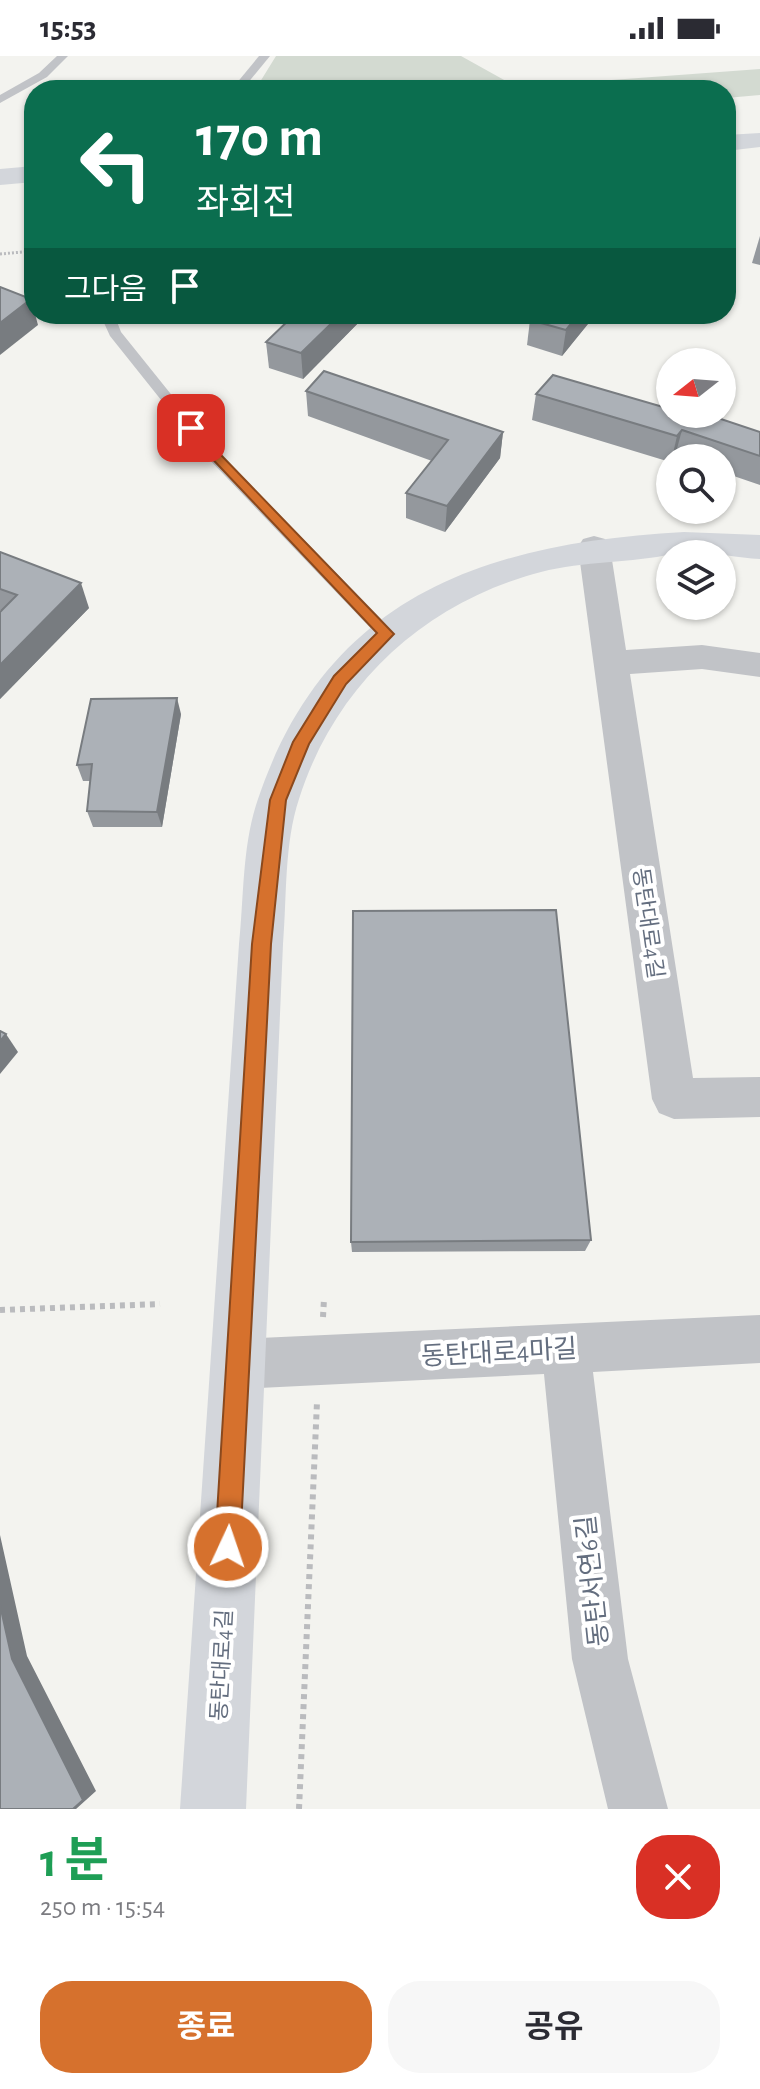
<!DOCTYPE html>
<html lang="ko">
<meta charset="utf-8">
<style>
:root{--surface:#fff;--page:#f7f7f7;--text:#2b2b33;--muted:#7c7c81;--accent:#d6712d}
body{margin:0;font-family:"Alegreya Sans","Noto Sans KR",sans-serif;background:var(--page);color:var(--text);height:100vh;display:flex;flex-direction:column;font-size:30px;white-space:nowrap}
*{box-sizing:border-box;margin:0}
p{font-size:26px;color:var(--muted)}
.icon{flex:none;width:44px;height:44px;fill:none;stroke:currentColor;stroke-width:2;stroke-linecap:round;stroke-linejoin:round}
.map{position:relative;height:1753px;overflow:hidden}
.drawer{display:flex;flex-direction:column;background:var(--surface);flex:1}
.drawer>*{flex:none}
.banner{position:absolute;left:24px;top:24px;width:712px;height:244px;border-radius:32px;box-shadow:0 2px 6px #0004;background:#0b6e4f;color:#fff;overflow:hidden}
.needle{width:52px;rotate:253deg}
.controls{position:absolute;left:656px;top:292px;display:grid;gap:16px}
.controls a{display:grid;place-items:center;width:80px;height:80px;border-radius:50%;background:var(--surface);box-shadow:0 2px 6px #0004;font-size:40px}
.pin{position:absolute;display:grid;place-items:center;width:68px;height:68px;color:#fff;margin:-34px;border-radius:16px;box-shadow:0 4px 12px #0006}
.me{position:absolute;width:88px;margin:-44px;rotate:3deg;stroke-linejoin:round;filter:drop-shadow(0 0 6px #0008)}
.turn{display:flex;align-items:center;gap:28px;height:168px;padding:0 40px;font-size:36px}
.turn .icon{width:104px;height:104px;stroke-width:2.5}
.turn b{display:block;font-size:56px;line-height:68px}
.then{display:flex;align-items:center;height:76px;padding:0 40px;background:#0003;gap:16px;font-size:30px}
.round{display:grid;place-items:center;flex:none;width:84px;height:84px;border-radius:32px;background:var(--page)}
.headline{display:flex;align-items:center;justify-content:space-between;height:136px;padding:0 40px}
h1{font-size:48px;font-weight:700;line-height:60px;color:#1e9e55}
.action{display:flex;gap:16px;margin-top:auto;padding:16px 40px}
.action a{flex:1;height:92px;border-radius:32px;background:var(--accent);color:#fff;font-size:32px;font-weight:700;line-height:92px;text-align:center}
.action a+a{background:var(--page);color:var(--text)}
.status{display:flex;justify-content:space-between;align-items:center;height:56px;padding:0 40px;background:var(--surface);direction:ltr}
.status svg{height:22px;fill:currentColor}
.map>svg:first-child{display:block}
.green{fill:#d3dad1}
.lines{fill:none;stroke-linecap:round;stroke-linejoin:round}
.path-far1{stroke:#babbbe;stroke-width:3;stroke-dasharray:2 2;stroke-linecap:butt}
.path{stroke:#babbbe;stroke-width:6;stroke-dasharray:5 5;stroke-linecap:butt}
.lane{fill:#c1c3c7;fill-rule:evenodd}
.street{fill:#c1c3c7;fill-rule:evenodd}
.secondary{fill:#d3d6db;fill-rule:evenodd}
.highway{fill:#d3d6db;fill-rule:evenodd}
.wall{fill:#94989d}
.shaded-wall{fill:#787c80}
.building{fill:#acb1b7;stroke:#787c80;stroke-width:2}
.route{fill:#d6712d;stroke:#8b491d;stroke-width:2}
.labels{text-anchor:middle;stroke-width:8;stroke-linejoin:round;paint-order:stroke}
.street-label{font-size:22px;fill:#646e7f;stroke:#fff}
.near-street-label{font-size:26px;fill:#646e7f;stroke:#fff}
</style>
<div class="status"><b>15:53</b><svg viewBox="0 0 49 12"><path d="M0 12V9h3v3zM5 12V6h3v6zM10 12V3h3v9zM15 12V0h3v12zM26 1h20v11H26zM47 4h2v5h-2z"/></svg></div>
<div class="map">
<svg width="760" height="1753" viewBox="0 0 760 1753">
<rect width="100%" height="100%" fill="#f3f3ef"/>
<polygon class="green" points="276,0 461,0 517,31 760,13 760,39 726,42 726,34 255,34"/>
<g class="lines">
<polyline class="path-far1" points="0,198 34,195"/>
<g class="path">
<polyline points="0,1254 160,1248"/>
<polyline points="323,1261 324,1243"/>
<polyline points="299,1753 317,1346"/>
</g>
<g class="lane">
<polygon points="57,0 68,0 47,21 0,47 0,39 39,17"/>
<polygon points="259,0 270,0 242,34 231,34"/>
<polygon points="100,258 114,258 121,276 215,393 392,574 392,582 380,582 205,399 110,280"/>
</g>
<g class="street">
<polygon points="594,480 605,483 610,491 626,594 702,589 760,597 760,621 702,613 630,618 693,1022 760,1021 760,1061 674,1063 659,1057 652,1043 578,491 583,483"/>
<polygon points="760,1259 760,1307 593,1316 628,1603 668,1753 608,1753 572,1603 544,1318 238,1333 221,1325 213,1308 221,1291 238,1283"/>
</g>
<path class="secondary" d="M684,476L760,479V503C732,502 699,492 672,498C633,507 583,505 541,516C425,546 335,629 299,743C284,788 287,841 283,888L246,1753H180L239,888C244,841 242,789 258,743C327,539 486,487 684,476Z"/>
<g class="highway">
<polygon points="760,77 760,91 726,95 726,79"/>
<polygon points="34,110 34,126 0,129 0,113"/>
</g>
</g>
<g class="wall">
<polygon points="760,180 760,209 752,207"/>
<polygon points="367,258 303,323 269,312 266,286"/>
<polygon points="596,258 562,300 527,289 530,264"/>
<polygon points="306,335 503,376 500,402 445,476 406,462 406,437 432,405 308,360"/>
<polygon points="536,338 670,358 760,376 760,429 722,416 722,402 682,402 675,400 673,402 670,402 670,406 532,364"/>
<polygon points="0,496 89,552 0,643 0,556 2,554 0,554"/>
<polygon points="181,658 162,771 93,771 87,755 91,725 83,725 77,709"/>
<polygon points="591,1184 585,1195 352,1196 351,1186"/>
</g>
<g class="shaded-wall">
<polygon points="31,243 38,269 0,299 0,267"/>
<polygon points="341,258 367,258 303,323 301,297"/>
<polygon points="579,258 596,258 562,300 566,274"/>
<polygon points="682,374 675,400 672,402 677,380"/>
<polygon points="503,376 500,402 445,476 447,450"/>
<polygon points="81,527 89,552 0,643 0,609"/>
<polygon points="177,642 181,658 162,771 157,756"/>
<polygon points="6,978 18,996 0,1018 0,985"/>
<polygon points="0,1479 27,1600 96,1735 76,1753 73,1753 12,1603 0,1549"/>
</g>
<g class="building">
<polygon points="0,231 31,243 0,267"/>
<polygon points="295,258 341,258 301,297 266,286"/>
<polygon points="534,258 579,258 566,274 530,264"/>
<polygon points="324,315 503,376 447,450 406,437 448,384 306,335"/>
<polygon points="553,319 670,353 670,358 686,358 692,360 693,358 706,358 760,376 760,400 682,374 677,380 536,338"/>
<polygon points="0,496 81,527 0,609 0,556 17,539 0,533"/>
<polygon points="177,642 157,756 87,755 92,708 77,709 91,643"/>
<polygon points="556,854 591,1184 351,1186 353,855"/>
<polygon points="0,975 6,978 0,985"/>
<polygon points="0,1549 12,1603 83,1744 73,1753 0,1753"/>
</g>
<polygon class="route" points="191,368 394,578 346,628 309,688 286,744 271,888 240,1491 236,1500 228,1503 219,1500 215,1491 252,888 270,744 293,686 334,620 377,577 186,375 184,372"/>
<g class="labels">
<g class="street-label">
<text transform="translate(649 867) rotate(82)" y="8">동탄대로4길</text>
<text transform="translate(221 1609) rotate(-87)" y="8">동탄대로4길</text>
</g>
<g class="near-street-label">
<text transform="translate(499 1296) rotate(-3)" y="9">동탄대로4마길</text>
<text transform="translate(592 1525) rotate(-96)" y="9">동탄서연6길</text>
</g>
</g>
</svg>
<div class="controls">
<a><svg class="needle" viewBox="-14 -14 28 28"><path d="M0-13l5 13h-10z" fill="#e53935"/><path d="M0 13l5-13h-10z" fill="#7c7c81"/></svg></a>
<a><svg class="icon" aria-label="search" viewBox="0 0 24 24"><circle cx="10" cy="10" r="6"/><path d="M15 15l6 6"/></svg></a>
<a><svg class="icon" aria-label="layers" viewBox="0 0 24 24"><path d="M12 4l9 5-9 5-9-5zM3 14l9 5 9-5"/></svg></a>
</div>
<div class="pin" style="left:191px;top:372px;background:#d93025"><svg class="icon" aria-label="arrive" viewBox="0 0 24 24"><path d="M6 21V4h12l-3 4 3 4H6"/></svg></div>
<svg class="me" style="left:228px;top:1491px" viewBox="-20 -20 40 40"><circle r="17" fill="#d6712d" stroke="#fff" stroke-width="3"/><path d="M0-11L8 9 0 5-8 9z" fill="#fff"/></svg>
<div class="banner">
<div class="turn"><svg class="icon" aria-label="left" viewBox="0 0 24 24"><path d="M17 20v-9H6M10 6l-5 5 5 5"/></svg><div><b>170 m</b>좌회전</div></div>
<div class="then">그다음<svg class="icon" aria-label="arrive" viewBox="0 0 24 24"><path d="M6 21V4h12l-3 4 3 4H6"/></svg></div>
</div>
</div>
<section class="drawer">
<div class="headline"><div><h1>1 분</h1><p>250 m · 15:54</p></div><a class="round" style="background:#d93025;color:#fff"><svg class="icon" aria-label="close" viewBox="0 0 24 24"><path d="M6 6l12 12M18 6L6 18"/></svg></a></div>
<div class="action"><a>종료</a><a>공유</a></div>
</section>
